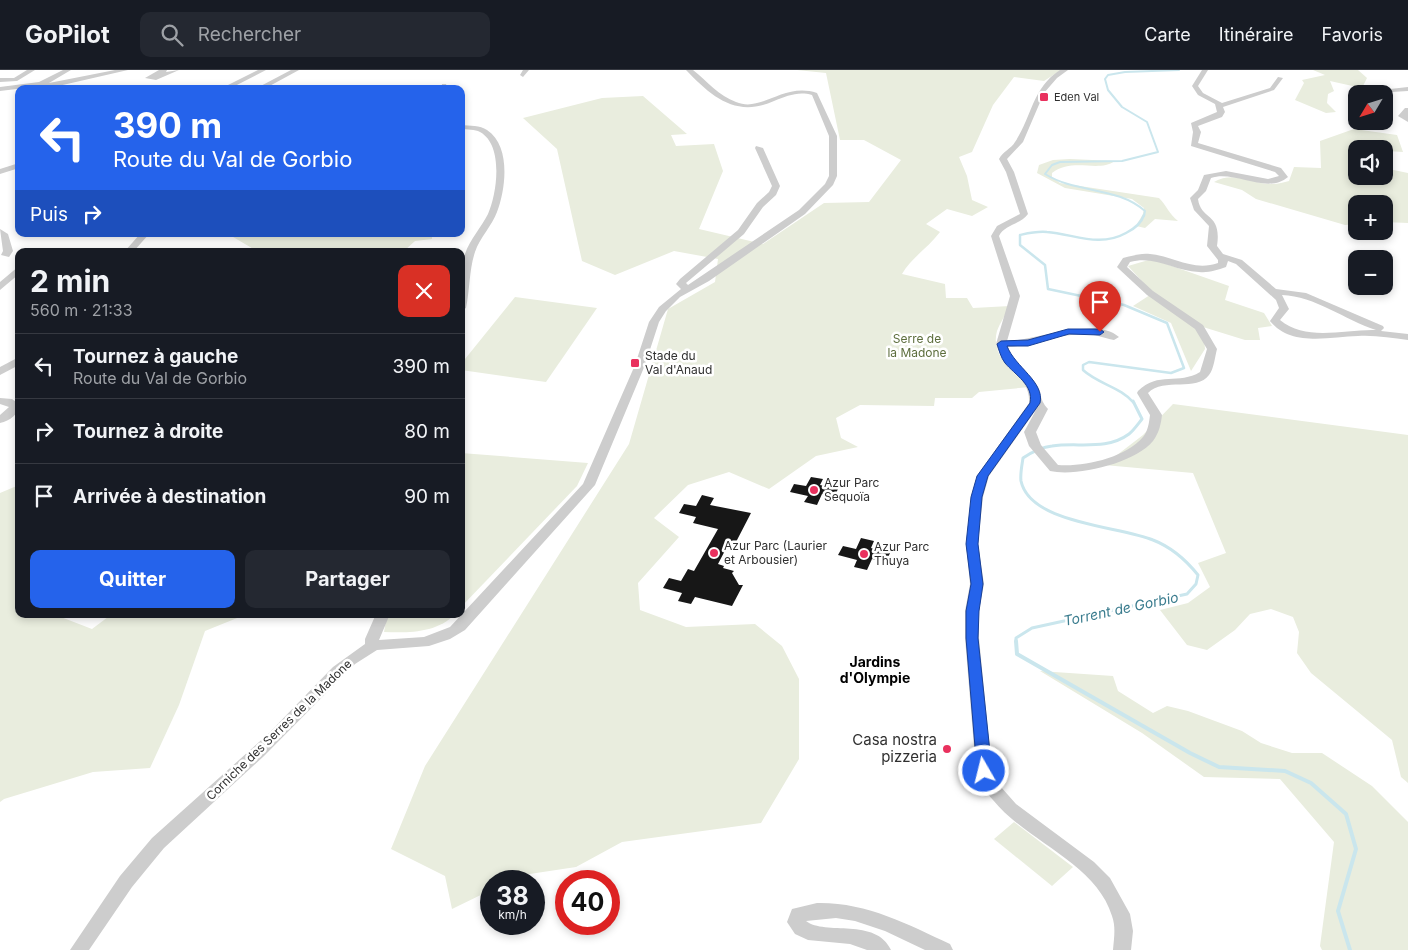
<!DOCTYPE html>
<html lang="fr">
<meta charset="utf-8">
<style>
:root{--surface:#171b24;--page:#242831;--text:#f1f3f6;--muted:#9ea1a6;--line:#363941;--accent:#2563eb}
body{margin:0;font-family:Inter,sans-serif;background:var(--page);color:var(--text);height:100vh;display:flex;flex-direction:column;font-size:19px;white-space:nowrap}
*{box-sizing:border-box;margin:0}
p{font-size:16px;color:var(--muted)}
.icon{flex:none;width:28px;height:28px;fill:none;stroke:currentColor;stroke-width:2;stroke-linecap:round;stroke-linejoin:round}
.map{position:relative;flex:1;overflow:hidden}
.panel{position:absolute;left:15px;top:178px;width:450px;height:370px;display:flex;flex-direction:column;background:var(--surface);border-radius:10px;box-shadow:0 2px 8px #0003}
.panel>*{flex:none}
.guide{position:absolute;left:15px;top:15px;width:450px;height:152px;border-radius:10px;box-shadow:0 2px 8px #0003;background:#2563eb;color:#fff;overflow:hidden}
.needle{width:32px;rotate:232deg}
.buttons{position:absolute;left:1348px;top:15px;display:grid;gap:10px}
.buttons a{display:grid;place-items:center;width:45px;height:45px;border-radius:10px;background:var(--surface);box-shadow:0 2px 8px #0003;font-size:25px}
.speed{position:absolute;left:480px;top:800px;display:flex;gap:10px;font-size:25px;font-weight:700;text-align:center}
.speed>*{display:grid;place-content:center;width:65px;height:65px;border-radius:50%;background:var(--surface);box-shadow:0 2px 8px #0003;line-height:1}
.speed small{font-size:12px;font-weight:400}
.speed .limit{border:8px solid #d22;background:#fff;color:#111}
.pin{position:absolute;display:grid;place-items:center;width:42px;height:42px;color:#fff;margin:-51px -21px;border-radius:50% 50% 50% 0;rotate:-45deg;box-shadow:0 0 5px #0007}
.pin .icon{rotate:45deg}
.me{position:absolute;width:55px;margin:-28px;rotate:352deg;stroke-linejoin:round;filter:drop-shadow(0 0 4px #0008)}
.turn{display:flex;align-items:center;gap:18px;height:105px;padding:0 15px;font-size:22px}
.turn .icon{width:65px;height:65px;stroke-width:2.5}
.turn b{display:block;font-size:35px;line-height:42px}
.then{display:flex;align-items:center;height:48px;padding:0 15px;background:#0003;gap:10px;font-size:19px}
.round{display:grid;place-items:center;flex:none;width:52px;height:52px;border-radius:10px;background:var(--page)}
.overview{display:flex;align-items:center;justify-content:space-between;height:85px;padding:0 15px}
h1{font-size:30px;font-weight:700;line-height:38px}
.primary-button{display:flex;gap:10px;margin-top:auto;padding:10px 15px}
.primary-button a{flex:1;height:58px;border-radius:10px;background:var(--accent);color:#fff;font-size:20px;font-weight:700;line-height:58px;text-align:center}
.primary-button a+a{background:var(--page);color:var(--text)}
ul{padding:0;list-style:none}
li{display:flex;align-items:center;gap:15px;height:65px;padding:0 15px;border-top:1px solid var(--line)}
li div{flex:1}
li b{display:block;font-size:19px}
li em{font-style:normal}
header{display:flex;align-items:center;gap:30px;box-sizing:border-box;height:70px;padding:0 25px;background:var(--surface);border-bottom:1px solid var(--line)}
header strong{font-size:24px}
nav{display:flex;gap:28px;margin-inline-start:auto;font-size:18px}
.search{width:350px;height:45px;background:var(--page);display:flex;align-items:center;gap:12px;box-sizing:border-box;padding:0 18px;border-radius:10px;color:var(--muted);font-size:19px}
.map>svg:first-child{display:block}
.green{fill:#e9edde}
.lines{fill:none;stroke-linecap:round;stroke-linejoin:round}
.stream-far3{stroke:#cae6ed;stroke-width:2}
.stream-far2{stroke:#cae6ed;stroke-width:2.5}
.stream-far1{stroke:#cae6ed;stroke-width:3}
.stream{stroke:#cae6ed;stroke-width:4}
.building{fill:#171717}
.minor{fill:#cdcdcd;fill-rule:evenodd}
.route{fill:#2563eb;stroke:#184099}
.poi-dot{fill:#e9315e;stroke:#fff;stroke-width:2}
.labels{text-anchor:middle;stroke-width:5;stroke-linejoin:round;paint-order:stroke}
.far-poi-label{font-size:11px;fill:#303030;stroke:#fff;text-anchor:start}
.park-label{font-size:12px;fill:#5c6d3c;stroke:#fff}
.poi-label{font-size:12px;fill:#303030;stroke:#fff;text-anchor:start}
.street-label{font-size:12px;fill:#303030;stroke:#fff}
.water-label{font-size:14px;font-style:italic;fill:#3a7c8e;stroke:#fff}
.neighbourhood-label{font-size:14px;font-weight:bold;fill:#000;stroke:#fff}
.near-poi-label{font-size:15px;fill:#303030;stroke:#fff;text-anchor:end}
</style>
<header>
<strong>GoPilot</strong>
<div class="search"><svg class="icon" aria-label="search" viewBox="0 0 24 24"><circle cx="10" cy="10" r="6"/><path d="M15 15l6 6"/></svg>Rechercher</div>
<nav><a>Carte</a><a>Itinéraire</a><a>Favoris</a></nav>
</header>
<div class="map">
<svg width="1408" height="880" viewBox="0 0 1408 880">
<rect width="100%" height="100%" fill="#fff"/>
<g class="green">
<path d="M797,0H1061L1044,11L1014,7L993,35L972,82L959,87L967,106L972,130L988,137L972,146L947,139L926,154L940,162C928,178 911,188 902,204L945,214L946,228H967L973,238L1010,236C1006,244 1000,253 997,261C990,286 1014,303 1030,317L979,322L972,328H935L934,336L860,335L836,348L841,368L858,377L816,386L769,419L729,402L688,415L654,448L679,467L638,513L640,540L686,557L755,554L782,576L799,609V689L761,753L622,772L576,797L523,805L509,811H491V820L452,839L445,806L391,779L425,696L629,374L668,239L715,212L718,189L674,181L615,205L582,191L557,79L523,48L602,28L643,26L687,64L671,65L676,76L714,74L723,101L699,159L763,174L824,133L869,132L901,90L864,70H840L826,3Z"/>
<polygon points="1313,0 1358,0 1367,8 1363,16 1366,19 1330,11 1334,21 1328,24 1327,33 1336,42 1326,43 1295,30 1304,13 1302,10 1325,5"/>
<path d="M1354,59L1397,65L1403,82L1356,79V106H1384V98L1408,103V153L1384,152V134H1356V154L1345,155L1256,129L1242,120L1214,112C1235,100 1252,115 1273,114C1278,114 1284,112 1289,111L1294,97L1321,98L1320,71Z"/>
<path d="M1070,89L1115,91C1098,103 1073,87 1052,103V107L1060,113L1159,128C1167,136 1169,144 1178,151L1155,149L1145,158L1136,156L1143,144L1144,138L1132,129L1065,118L1037,103L1039,95L1053,90Z"/>
<polygon points="228,164 432,164 432,169 415,171 404,181 257,181"/>
<polygon points="1152,189 1229,216 1225,230 1264,243 1272,256 1258,258 1260,270 1245,270 1203,257 1205,279 1191,301 1171,253 1133,236 1153,223 1128,196"/>
<polygon points="515,227 597,238 546,312 461,300 461,294"/>
<polygon points="1173,334 1408,365 1408,713 1401,707 1392,670 1311,603 1297,583 1299,562 1293,547 1271,539 1250,544 1235,560 1207,580 1187,575 1160,540 1188,533 1210,517 1198,493 1226,483 1193,403 1104,395 1143,365"/>
<polygon points="461,383 588,393 577,416 461,537"/>
<polygon points="19,415 19,544 53,544 92,559 112,544 247,544 205,561 179,635 150,698 93,702 4,729 0,732 0,423"/>
<path d="M387,544H455C437,563 409,563 384,562Z"/>
<polygon points="1040,601 1113,606 1118,621 1153,643 1167,636 1188,641 1242,661 1261,673 1292,683 1322,683 1372,716 1408,752 1408,880 1322,880 1320,876 1334,772 1280,709 1204,707 1142,663"/>
<polygon points="1014,752 1073,797 1052,816 994,769"/>
</g>
<g class="lines">
<path class="stream-far3" d="M1144,146L1145,141C1117,116 1077,124 1045,104L1052,95L1060,92L1122,91L1158,82L1147,52L1122,37L1108,20L1105,9L1108,5L1125,2L1179,0"/>
<path class="stream-far2" d="M1134,333C1121,317 1098,314 1083,300V295L1089,292L1171,303L1184,298L1167,253L1124,235L1048,219L1045,195L1020,175V165C1029,163 1037,161 1047,162C1074,164 1099,178 1126,163C1134,159 1141,154 1144,145"/>
<path class="stream-far1" d="M1016,572V568L1032,558L1187,524L1196,514L1198,505C1186,490 1171,477 1153,470C1120,456 1030,454 1021,411C1020,404 1022,395 1023,388C1032,382 1041,377 1052,376C1078,372 1106,381 1129,364C1134,360 1138,354 1142,349L1133,331"/>
<polyline class="stream" points="1016,571 1017,584 1190,683 1219,697 1285,701 1311,713 1346,744 1356,779 1338,841 1350,880"/>
</g>
<g class="building">
<polygon points="811,407 823,409 820,415 838,419 834,427 822,424 817,435 804,432 808,426 790,422 794,414 806,416"/>
<polygon points="702,425 714,428 710,435 751,443 736,472 730,471 718,494 724,496 723,498 734,501 732,503 739,515 743,515 732,536 695,527 691,534 678,531 682,523 663,518 669,508 681,511 688,499 694,501 718,459 693,453 696,447 679,443 684,434 696,436"/>
<polygon points="861,468 874,471 871,478 890,483 886,492 872,489 867,500 854,497 857,490 838,485 843,476 856,479"/>
</g>
<g class="lines">
<g class="minor">
<polygon points="27,0 35,0 17,11 0,12 0,8 14,8"/>
<polygon points="63,0 71,0 49,13 115,0 128,0 54,17 41,16 0,21 0,17 39,12"/>
<polygon points="159,0 167,0 166,2 179,0 156,10 145,8"/>
<polygon points="258,0 266,0 229,19 220,19"/>
<polygon points="291,0 299,0 264,19 255,19"/>
<polygon points="523,0 529,0 523,7 520,5"/>
<path d="M686,0H693C707,11 719,26 736,32C762,43 783,12 817,23L837,66V106L833,115L805,144L709,211L680,227L666,241L659,252L645,295L595,415L465,560L450,569L429,576L377,580L355,594L264,686L164,778L132,817L89,880H70L120,806L152,768L268,664L333,597L365,574V569L376,544H390L379,570L424,567L450,557L583,414L635,295L649,252L659,237L681,219L676,214L680,209L738,160L757,133L769,122L772,116L755,78L756,76L763,78L780,116L776,125L763,137L744,164L686,213L688,215L799,140L825,114L829,106V66L812,25C798,21 787,26 774,31C736,48 712,27 686,0Z"/>
<path d="M1060,0H1068L1057,8L1044,23L1023,72L1007,89L1014,102L1028,144C1021,154 1004,155 999,166L1020,226L1007,271C1036,270 1096,246 1119,267L1114,270C1104,268 1094,264 1084,264C1058,264 1033,276 1007,277C1010,292 1026,299 1034,311C1043,323 1038,328 1048,339L1036,362L1041,375L1058,395C1084,397 1125,388 1143,367C1148,361 1149,353 1150,345L1137,323L1138,321C1158,301 1179,315 1200,302L1207,279L1195,259L1147,225L1119,199L1117,197L1123,188C1132,186 1140,183 1150,184C1174,186 1193,202 1218,193V190L1207,176L1209,156L1194,140L1190,128L1198,120L1204,105L1226,101L1268,109L1279,106L1275,102L1191,76L1193,62L1191,53L1217,42L1215,34L1198,25L1192,16L1202,0H1208L1198,16L1203,23L1222,33L1270,18L1278,7L1283,8L1274,20L1223,37L1225,42L1222,47L1198,56L1201,62L1198,73L1281,98L1288,107C1267,125 1235,100 1211,108L1206,121L1198,129C1201,151 1222,142 1217,176L1223,184L1242,190L1276,219L1306,223L1383,256L1384,258L1381,261L1408,264V270C1391,268 1375,265 1358,266C1329,267 1291,277 1270,251L1279,238L1276,230L1236,194L1228,191L1226,197C1217,200 1209,203 1199,202C1174,201 1155,185 1130,192L1127,197L1153,221L1203,255L1217,279C1215,286 1214,299 1209,305C1197,322 1164,307 1148,323L1162,345C1161,354 1159,363 1153,371C1135,393 1077,407 1050,401L1029,376L1024,362L1036,340L989,406L983,427L978,474L984,514L979,541V568L992,701L993,708L1016,734L1094,792L1110,808L1130,844L1133,861L1131,880H1113C1114,868 1116,857 1112,846C1096,793 1026,771 993,730C985,721 979,713 976,701L965,568V541L970,514L966,474L971,427L977,406L1029,333C1031,307 1003,299 996,274L1010,226L991,166L997,156L1020,144L1006,102L999,89C1003,81 1011,79 1015,72C1032,47 1032,18 1060,0ZM1282,225C1315,226 1345,250 1376,260C1345,259 1306,272 1280,250L1289,239Z"/>
<polygon points="442,14 446,14 448,19 441,19"/>
<polygon points="1408,17 1408,21 1360,24 1363,22"/>
<polygon points="1356,24 1355,35 1348,37 1352,26"/>
<polygon points="1405,38 1408,38 1408,52 1398,46"/>
<path d="M461,55C470,56 480,55 487,60C511,76 506,118 497,142C492,156 480,167 475,182C469,200 470,219 466,238L461,241C461,222 459,202 465,184C470,169 481,158 488,144C497,124 504,75 480,62C475,59 467,60 461,59Z"/>
<polygon points="19,93 19,98 0,104 0,99"/>
<polygon points="0,159 8,164 13,181 9,187 1,185 3,181"/>
<polygon points="140,164 149,164 134,181 125,181"/>
<polygon points="19,196 19,204 0,220 0,212"/>
<polygon points="19,287 19,295 0,305 0,297"/>
<path d="M0,328L12,329L19,334C19,344 10,351 0,353V345L9,337L0,334Z"/>
<path d="M817,833C866,832 907,854 950,874L953,880H925L885,861L855,851L836,848L806,851C825,866 876,847 891,880H867L850,874L808,870L795,864L787,852L792,839Z"/>
</g>
</g>
<path class="route" d="M1068,259H1100L1104,262L1100,265L1069,264L1028,276H1007C1015,297 1045,312 1040,333L988,406L982,427L978,474L983,514L979,541L978,568L992,701L990,705H979L977,701L966,568V541L971,514L966,474L971,427L977,406L1030,333C1034,315 1015,305 1005,293C1001,288 999,280 997,274L1001,271L1028,270Z"/>
<g class="poi-dot">
<rect x="1039" y="22" width="10" height="10" rx="2.5"/>
<rect x="630" y="288" width="10" height="10" rx="2.5"/>
<circle cx="814" cy="420" r="5"/>
<circle cx="714" cy="483" r="5"/>
<circle cx="864" cy="484" r="5"/>
<circle cx="947" cy="679" r="5"/>
</g>
<g class="labels">
<g class="far-poi-label">
<text x="1054" y="31">Eden Val</text>
</g>
<g class="park-label">
<text x="917" y="273">Serre de<tspan x="917" dy="14">la Madone</tspan></text>
</g>
<g class="poi-label">
<text x="645" y="290">Stade du<tspan x="645" dy="14">Val d'Anaud</tspan></text>
<text x="824" y="417">Azur Parc<tspan x="824" dy="14">Sequoïa</tspan></text>
<text x="724" y="480">Azur Parc (Laurier<tspan x="724" dy="14">et Arbousier)</tspan></text>
<text x="874" y="481">Azur Parc<tspan x="874" dy="14">Thuya</tspan></text>
</g>
<g class="street-label">
<text transform="translate(279 660) rotate(-44)" y="4">Corniche des Serres de la Madone</text>
</g>
<g class="water-label">
<text transform="translate(1121 539) rotate(-12)" y="5">Torrent de Gorbio</text>
</g>
<g class="neighbourhood-label">
<text x="875" y="597">Jardins<tspan x="875" dy="16">d'Olympie</tspan></text>
</g>
<g class="near-poi-label">
<text x="937" y="675">Casa nostra<tspan x="937" dy="17">pizzeria</tspan></text>
</g>
</g>
</svg>
<div class="buttons">
<a><svg class="needle" viewBox="-14 -14 28 28"><path d="M0-13l5 13h-10z" fill="#e53935"/><path d="M0 13l5-13h-10z" fill="#9ea1a6"/></svg></a>
<a><svg class="icon" aria-label="sound" viewBox="0 0 24 24"><path d="M4 9h4l5-4v14l-5-4H4zM17 9q2 3 0 6"/></svg></a>
<a>+</a>
<a>−</a>
</div>
<div class="speed"><div>38<small>km/h</small></div><div class="limit">40</div></div>
<div class="pin" style="left:1100px;top:262px;background:#d93025"><svg class="icon" aria-label="arrive" viewBox="0 0 24 24"><path d="M6 21V4h12l-3 4 3 4H6"/></svg></div>
<svg class="me" style="left:984px;top:701px" viewBox="-20 -20 40 40"><circle r="17" fill="#2563eb" stroke="#fff" stroke-width="3"/><path d="M0-11L8 9 0 5-8 9z" fill="#fff"/></svg>
<div class="guide">
<div class="turn"><svg class="icon" aria-label="left" viewBox="0 0 24 24"><path d="M17 20v-9H6M10 6l-5 5 5 5"/></svg><div><b>390 m</b>Route du Val de Gorbio</div></div>
<div class="then">Puis<svg class="icon" aria-label="right" viewBox="0 0 24 24"><path d="M7 20v-9h11M14 6l5 5-5 5"/></svg></div>
</div>
<section class="panel">
<div class="overview"><div><h1>2 min</h1><p>560 m · 21:33</p></div><a class="round" style="background:#d93025;color:#fff"><svg class="icon" aria-label="close" viewBox="0 0 24 24"><path d="M6 6l12 12M18 6L6 18"/></svg></a></div>
<ul>
<li><svg class="icon" aria-label="left" viewBox="0 0 24 24"><path d="M17 20v-9H6M10 6l-5 5 5 5"/></svg><div><b>Tournez à gauche</b><p>Route du Val de Gorbio</p></div><em>390 m</em></li>
<li><svg class="icon" aria-label="right" viewBox="0 0 24 24"><path d="M7 20v-9h11M14 6l5 5-5 5"/></svg><div><b>Tournez à droite</b></div><em>80 m</em></li>
<li><svg class="icon" aria-label="arrive" viewBox="0 0 24 24"><path d="M6 21V4h12l-3 4 3 4H6"/></svg><div><b>Arrivée à destination</b></div><em>90 m</em></li>
</ul>
<div class="primary-button"><a>Quitter</a><a>Partager</a></div>
</section>
</div>
